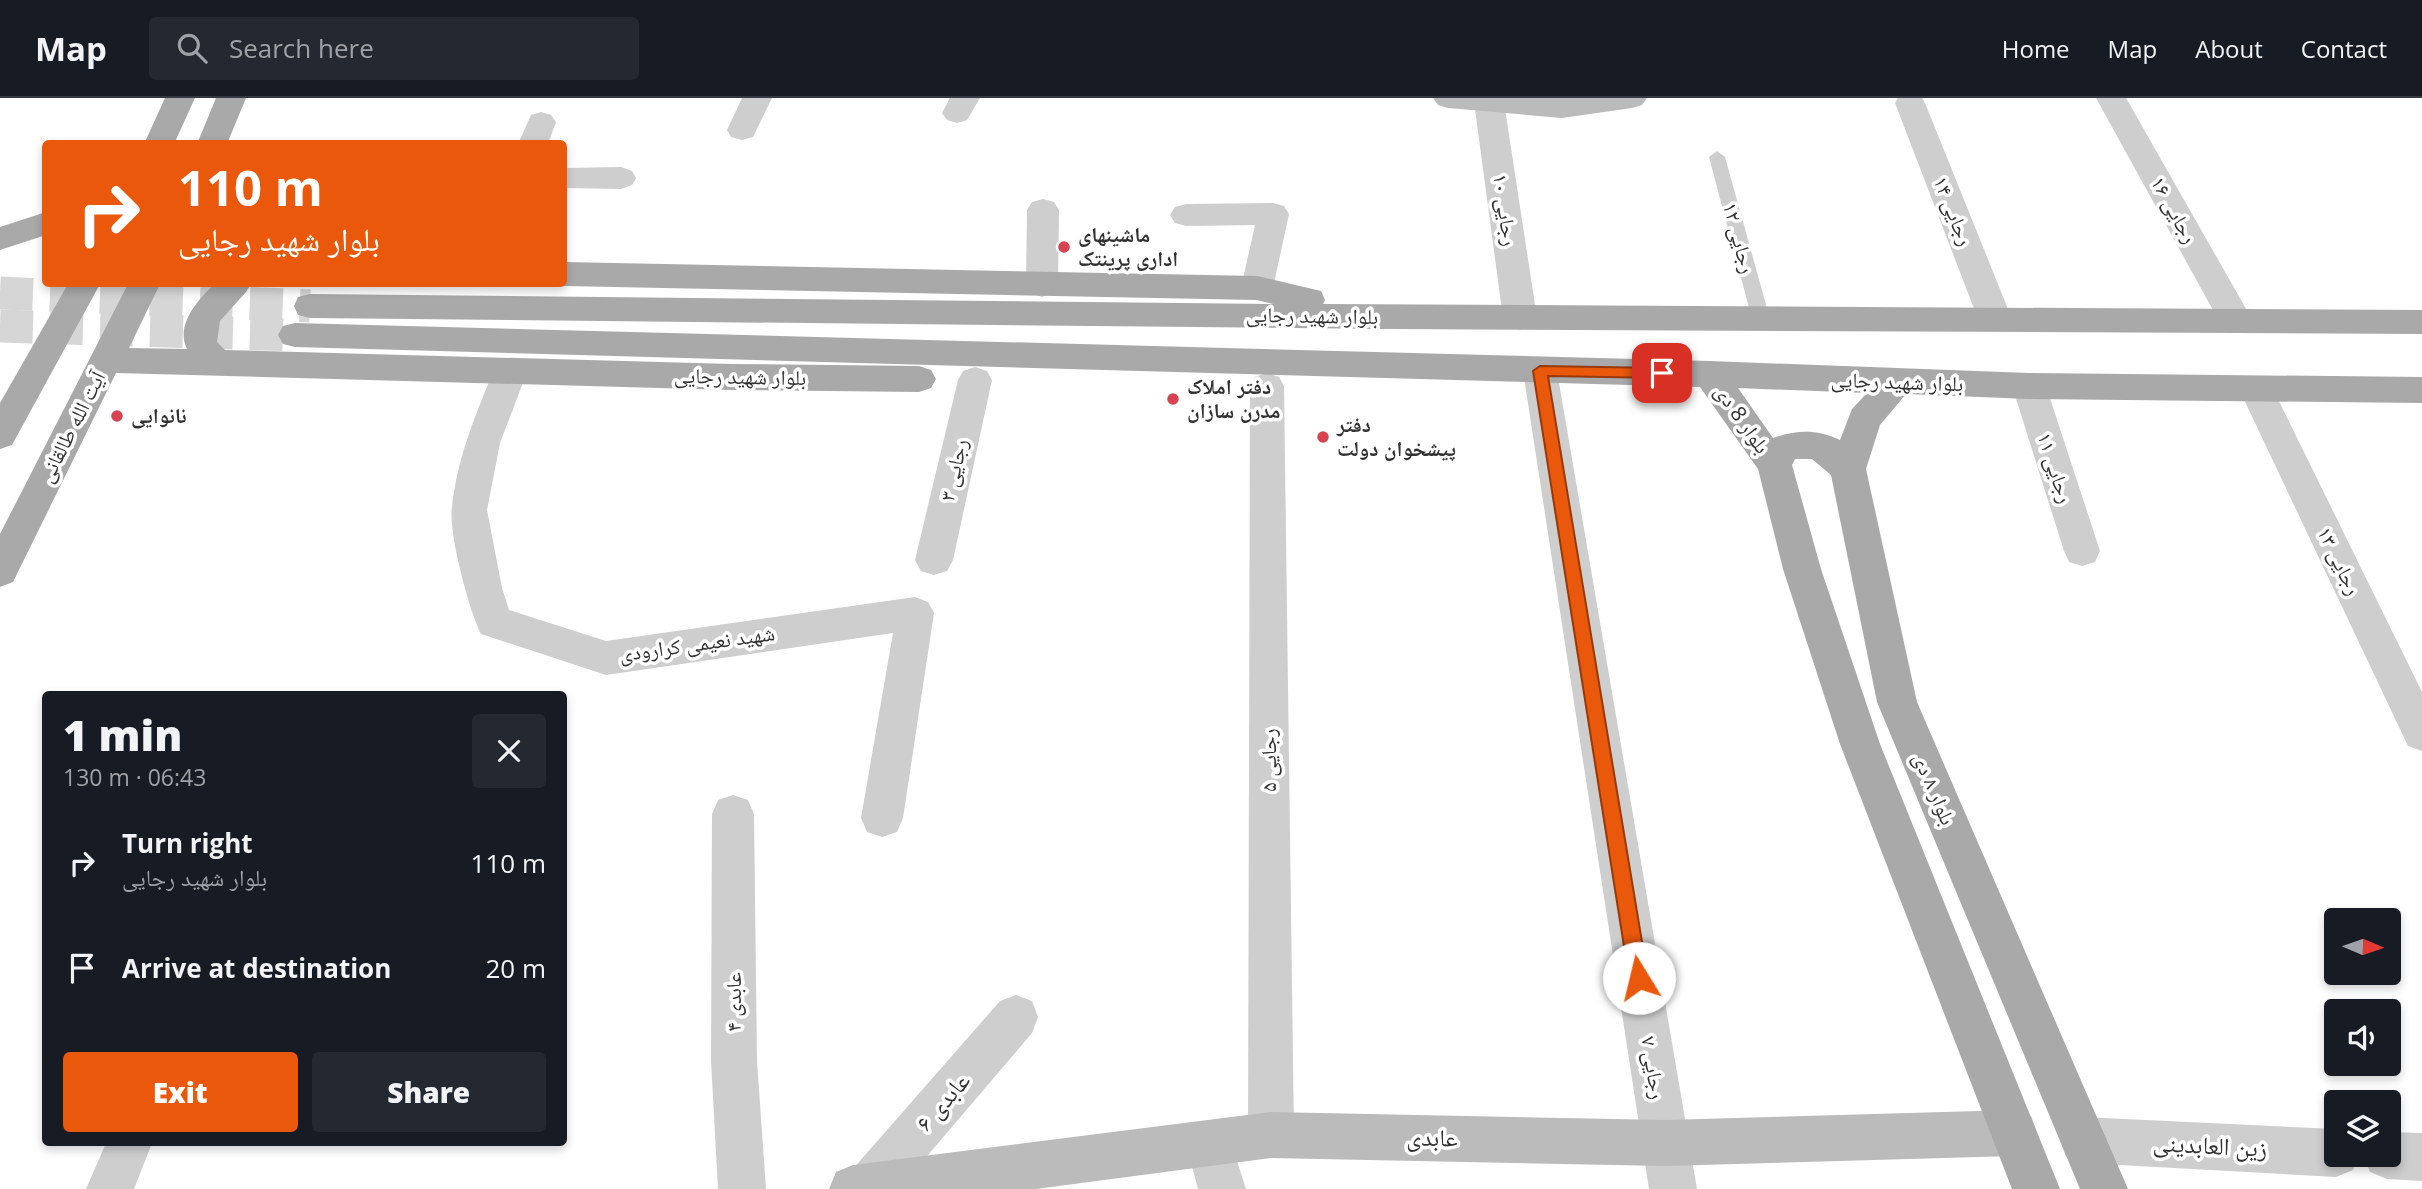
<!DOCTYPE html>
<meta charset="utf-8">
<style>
:root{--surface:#171b24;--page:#242831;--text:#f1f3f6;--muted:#9ea1a6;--line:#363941;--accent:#ea580c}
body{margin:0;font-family:"Open Sans","Noto Naskh Arabic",sans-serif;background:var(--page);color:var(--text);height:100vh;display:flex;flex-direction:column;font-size:26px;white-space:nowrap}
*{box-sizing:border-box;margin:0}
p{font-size:23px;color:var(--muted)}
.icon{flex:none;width:38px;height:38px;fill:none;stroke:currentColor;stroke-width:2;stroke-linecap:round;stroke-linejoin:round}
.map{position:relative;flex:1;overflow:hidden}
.panel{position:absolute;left:42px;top:593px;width:525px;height:455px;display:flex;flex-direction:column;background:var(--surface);border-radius:7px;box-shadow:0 4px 10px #0003}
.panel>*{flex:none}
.guide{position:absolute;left:42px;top:42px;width:525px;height:147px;border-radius:7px;box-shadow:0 4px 10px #0003;background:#ea580c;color:#fff;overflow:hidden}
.needle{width:46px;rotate:92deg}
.controls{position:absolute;left:2324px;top:810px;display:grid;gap:14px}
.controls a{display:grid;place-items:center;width:77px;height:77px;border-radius:7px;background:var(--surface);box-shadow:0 4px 10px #0003;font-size:35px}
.pin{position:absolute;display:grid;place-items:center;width:60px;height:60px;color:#fff;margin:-30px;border-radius:14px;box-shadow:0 4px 10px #0006}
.me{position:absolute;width:77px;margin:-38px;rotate:351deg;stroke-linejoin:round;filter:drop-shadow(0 0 5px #0008)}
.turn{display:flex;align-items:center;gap:24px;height:147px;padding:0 21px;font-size:32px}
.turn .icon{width:91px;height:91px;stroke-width:2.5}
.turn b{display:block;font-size:49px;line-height:60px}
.round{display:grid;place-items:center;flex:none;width:74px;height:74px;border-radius:7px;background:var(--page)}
.head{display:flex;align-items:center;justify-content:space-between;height:119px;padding:0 21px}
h1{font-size:42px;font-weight:800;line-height:52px}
.primary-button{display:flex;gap:14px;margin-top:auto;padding:14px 21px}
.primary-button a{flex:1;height:80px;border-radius:7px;background:var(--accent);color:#fff;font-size:28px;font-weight:800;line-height:80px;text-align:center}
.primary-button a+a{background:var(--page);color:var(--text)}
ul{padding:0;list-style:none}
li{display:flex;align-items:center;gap:21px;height:105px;padding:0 21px}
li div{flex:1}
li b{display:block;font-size:26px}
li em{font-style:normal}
header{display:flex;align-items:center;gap:42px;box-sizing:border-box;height:98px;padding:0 35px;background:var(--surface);border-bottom:2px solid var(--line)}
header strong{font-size:33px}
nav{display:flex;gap:38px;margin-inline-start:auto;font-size:24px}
.search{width:490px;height:63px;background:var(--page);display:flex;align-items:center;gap:18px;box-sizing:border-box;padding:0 24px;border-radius:7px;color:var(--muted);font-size:26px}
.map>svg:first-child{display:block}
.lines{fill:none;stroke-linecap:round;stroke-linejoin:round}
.primary-tunnel{stroke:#d6d6d6;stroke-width:33;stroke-dasharray:33 17;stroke-linecap:butt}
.lane{fill:#cecece;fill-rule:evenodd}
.street{fill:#cecece;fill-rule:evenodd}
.secondary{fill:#bbb;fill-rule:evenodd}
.primary{fill:#a9a9a9;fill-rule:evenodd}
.route{fill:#ea580c;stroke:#983908;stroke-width:2}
.poi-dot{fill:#d64451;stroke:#fff;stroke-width:2.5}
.labels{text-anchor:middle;stroke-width:7;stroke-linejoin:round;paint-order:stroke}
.street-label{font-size:21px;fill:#313131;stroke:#fff}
.poi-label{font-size:21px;font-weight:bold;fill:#313131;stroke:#fff;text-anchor:start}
.near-street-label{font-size:24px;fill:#313131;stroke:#fff}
</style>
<header>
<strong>Map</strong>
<div class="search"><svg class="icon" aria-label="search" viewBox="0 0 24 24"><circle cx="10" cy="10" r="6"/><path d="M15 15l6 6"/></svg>Search here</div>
<nav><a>Home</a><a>Map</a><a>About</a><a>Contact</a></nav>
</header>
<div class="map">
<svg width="2422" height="1091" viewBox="0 0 2422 1091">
<rect width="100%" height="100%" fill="#fff"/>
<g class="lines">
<g class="primary-tunnel">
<polyline points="0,195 310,208"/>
<polyline points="0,228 295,237"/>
</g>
<polygon class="lane" points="1717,53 1725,59 1770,221 1767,226 1755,226 1752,221 1709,59"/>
<g class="street">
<polygon points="742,0 772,0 753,39 742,42 731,39 727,32"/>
<polygon points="950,0 980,0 967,22 957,25 947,22 942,15"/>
<polygon points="1477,0 1501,0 1504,4 1537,220 1532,229 1520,232 1508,229 1503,220 1474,4"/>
<polygon points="1898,0 1922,0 1925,5 2012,221 2007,230 1995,233 1983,230 1978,221 1895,5"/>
<polygon points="2096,0 2126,0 2253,223 2248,232 2236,235 2224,232"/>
<polygon points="541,14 551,17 556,24 548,46 518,46 531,17"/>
<polygon points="621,69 632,73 636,80 632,87 621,91 564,90 564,70"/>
<polygon points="1043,101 1054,104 1059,112 1058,187 1053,195 1042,199 1031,195 1026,187 1027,112 1032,104"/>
<polygon points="1273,105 1284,108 1289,116 1273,190 1268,198 1257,202 1246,198 1241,190 1255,127 1186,128 1175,125 1170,117 1175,109 1186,106"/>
<polygon points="1540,260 1552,264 1557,273 1697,1091 1649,1091 1523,273 1528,264"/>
<path d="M510,261L522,265L527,274L500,345L487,412L502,490L509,512L606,543L915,499L928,504L934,515L903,720L897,734L882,739L867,734L861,720L893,535L606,577L481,536C469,512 448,434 452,409C457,361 475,318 493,274L498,265Z"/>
<polygon points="975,269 987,273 992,282 953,462 947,473 934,477 921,473 915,462 958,282 963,273"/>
<polygon points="1267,275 1279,279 1284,288 1294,1037 1288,1054 1271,1060 1254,1054 1248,1037 1250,288 1255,279"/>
<polygon points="2029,275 2041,279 2046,288 2100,453 2095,464 2082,468 2069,464 2064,453 2012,288 2017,279"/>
<polygon points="2256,278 2268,282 2273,291 2422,594 2422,653 2408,648 2239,291 2244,282"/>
<polygon points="733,697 748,702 754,716 757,963 766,1091 718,1091 711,963 712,716 718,702"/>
<polygon points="1016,897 1032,903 1038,919 1032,935 899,1091 846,1091 852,1072 1000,903"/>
<polygon points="2083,1019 2336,1031 2336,1057 2359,1057 2353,1072 2336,1079 2083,1065 2066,1059 2060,1042 2066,1025"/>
<polygon points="1209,1023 1226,1029 1246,1091 1198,1091 1186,1046 1192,1029"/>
<polygon points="2389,1034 2422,1035 2422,1083 2387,1081 2370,1074 2363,1057 2389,1057"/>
<polygon points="106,1045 152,1045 134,1091 86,1091"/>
</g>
<g class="secondary">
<polygon points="1433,0 1647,0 1642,7 1632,10 1562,20 1448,10 1438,7"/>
<polygon points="2014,1012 2031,1018 2037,1035 2031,1052 2014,1058 1665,1068 1271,1060 1036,1091 829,1091 836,1074 853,1067 1271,1014 1665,1022"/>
</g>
<g class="primary">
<polygon points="165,0 195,0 174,46 144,46"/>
<polygon points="216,0 246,0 227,46 197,46"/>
<polygon points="46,114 46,137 0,152 0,129"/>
<polygon points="564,164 1257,178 1321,193 1325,202 1323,206 2422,212 2422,236 1389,231 310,220 298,217 294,208 298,199 310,196 1273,206 1257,202 564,188 557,186 564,186"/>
<polygon points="68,186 100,186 12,347 0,351 0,305"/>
<path d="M128,186H160L129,250L187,251C175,227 198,201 215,186H251L246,194L220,223L217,244L225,252L731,266L919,268L931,272L936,281L931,290L919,294L731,292L116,275L13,484L0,489V436Z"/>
<path d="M295,225L1710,263L2029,275L2422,279V305L2029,301L1906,296L1880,327L1866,371L1917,604L2128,1091H2080L1877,604L1831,377L1812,361H1795L1792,367L1821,471L1880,646L2060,1091H2012L1840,646L1783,471L1758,371L1700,289L295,249L283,246L278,237L283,228ZM1738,290L1867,295L1852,311L1840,342C1816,331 1797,332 1773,340Z"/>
</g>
</g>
<polygon class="route" points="1540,268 1662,270 1669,275 1662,280 1548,278 1648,880 1645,886 1639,889 1632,886 1629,880 1533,273"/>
<g class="poi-dot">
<circle cx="1064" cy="149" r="7"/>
<circle cx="1173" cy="301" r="7"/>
<circle cx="117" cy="318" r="7"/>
<circle cx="1323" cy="339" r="7"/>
</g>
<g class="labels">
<g class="street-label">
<text transform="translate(1505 112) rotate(82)" y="7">رجایی ۱۰</text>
<text transform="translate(2174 112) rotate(61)" y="7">رجایی ۱۶</text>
<text transform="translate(1953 113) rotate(68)" y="7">رجایی ۱۴</text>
<text transform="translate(1739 140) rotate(75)" y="7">رجایی ۱۲</text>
<text transform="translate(1312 218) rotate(1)" y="7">بلوار شهید رجایی</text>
<text transform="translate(740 279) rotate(1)" y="7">بلوار شهید رجایی</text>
<text transform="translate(1897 284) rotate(2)" y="7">بلوار شهید رجایی</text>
<text transform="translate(1742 321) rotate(55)" y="7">بلوار 8 دی</text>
<text transform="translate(72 329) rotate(-63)" y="7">آیت الله طالقانی</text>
<text transform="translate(2055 370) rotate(72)" y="7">رجایی ۱۱</text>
<text transform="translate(954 372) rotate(-77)" y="7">رجایی ۳</text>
<text transform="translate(2339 463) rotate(64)" y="7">رجایی ۱۳</text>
<text transform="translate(697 546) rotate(-8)" y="7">شهید نعیمی کرارودی</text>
<text transform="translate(1269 662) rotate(-90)" y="7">رجایی ۵</text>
<text transform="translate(1934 691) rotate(67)" y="7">بلوار ۸ دی</text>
<text transform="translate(734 904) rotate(-90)" y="7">عابدی ۴</text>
<text transform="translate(1653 970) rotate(81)" y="7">رجایی ۷</text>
</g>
<g class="poi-label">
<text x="1078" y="144">ماشینهای<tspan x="1078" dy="24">اداری پرینتک</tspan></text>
<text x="1187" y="296">دفتر املاک<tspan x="1187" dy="24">مدرن سازان</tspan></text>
<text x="131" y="325">نانوایی</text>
<text x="1337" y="334">دفتر<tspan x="1337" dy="24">پیشخوان دولت</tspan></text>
</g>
<g class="near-street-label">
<text transform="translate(943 1004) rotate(-49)" y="8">عابدی ۶</text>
<text transform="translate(1432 1040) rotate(1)" y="8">عابدی</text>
<text transform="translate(2210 1048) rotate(3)" y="8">زین العابدینی</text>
</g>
</g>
</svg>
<div class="controls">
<a><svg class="needle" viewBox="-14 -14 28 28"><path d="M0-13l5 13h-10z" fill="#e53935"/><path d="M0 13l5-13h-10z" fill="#9ea1a6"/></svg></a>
<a><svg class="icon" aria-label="sound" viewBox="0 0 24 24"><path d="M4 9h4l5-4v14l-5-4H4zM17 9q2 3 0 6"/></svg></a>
<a><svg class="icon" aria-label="layers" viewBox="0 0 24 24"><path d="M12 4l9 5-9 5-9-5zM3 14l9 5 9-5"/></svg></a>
</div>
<div class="pin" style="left:1662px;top:275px;background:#d93025"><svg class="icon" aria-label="arrive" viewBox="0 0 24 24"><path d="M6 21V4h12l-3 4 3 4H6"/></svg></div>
<svg class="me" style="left:1639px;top:880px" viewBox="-20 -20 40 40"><circle r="19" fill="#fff"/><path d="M0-13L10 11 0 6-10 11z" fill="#ea580c"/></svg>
<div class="guide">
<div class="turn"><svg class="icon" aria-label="right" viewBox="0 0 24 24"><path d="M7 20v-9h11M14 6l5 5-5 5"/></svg><div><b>110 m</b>بلوار شهید رجایی</div></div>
</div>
<section class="panel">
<div class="head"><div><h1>1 min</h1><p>130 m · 06:43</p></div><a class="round"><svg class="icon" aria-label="close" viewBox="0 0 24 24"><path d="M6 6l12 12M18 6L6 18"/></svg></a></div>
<ul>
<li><svg class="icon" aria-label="right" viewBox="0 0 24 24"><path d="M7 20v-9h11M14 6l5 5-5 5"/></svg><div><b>Turn right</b><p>بلوار شهید رجایی</p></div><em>110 m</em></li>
<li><svg class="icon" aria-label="arrive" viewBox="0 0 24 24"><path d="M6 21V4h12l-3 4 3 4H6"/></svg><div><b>Arrive at destination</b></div><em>20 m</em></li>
</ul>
<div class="primary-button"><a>Exit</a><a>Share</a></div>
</section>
</div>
